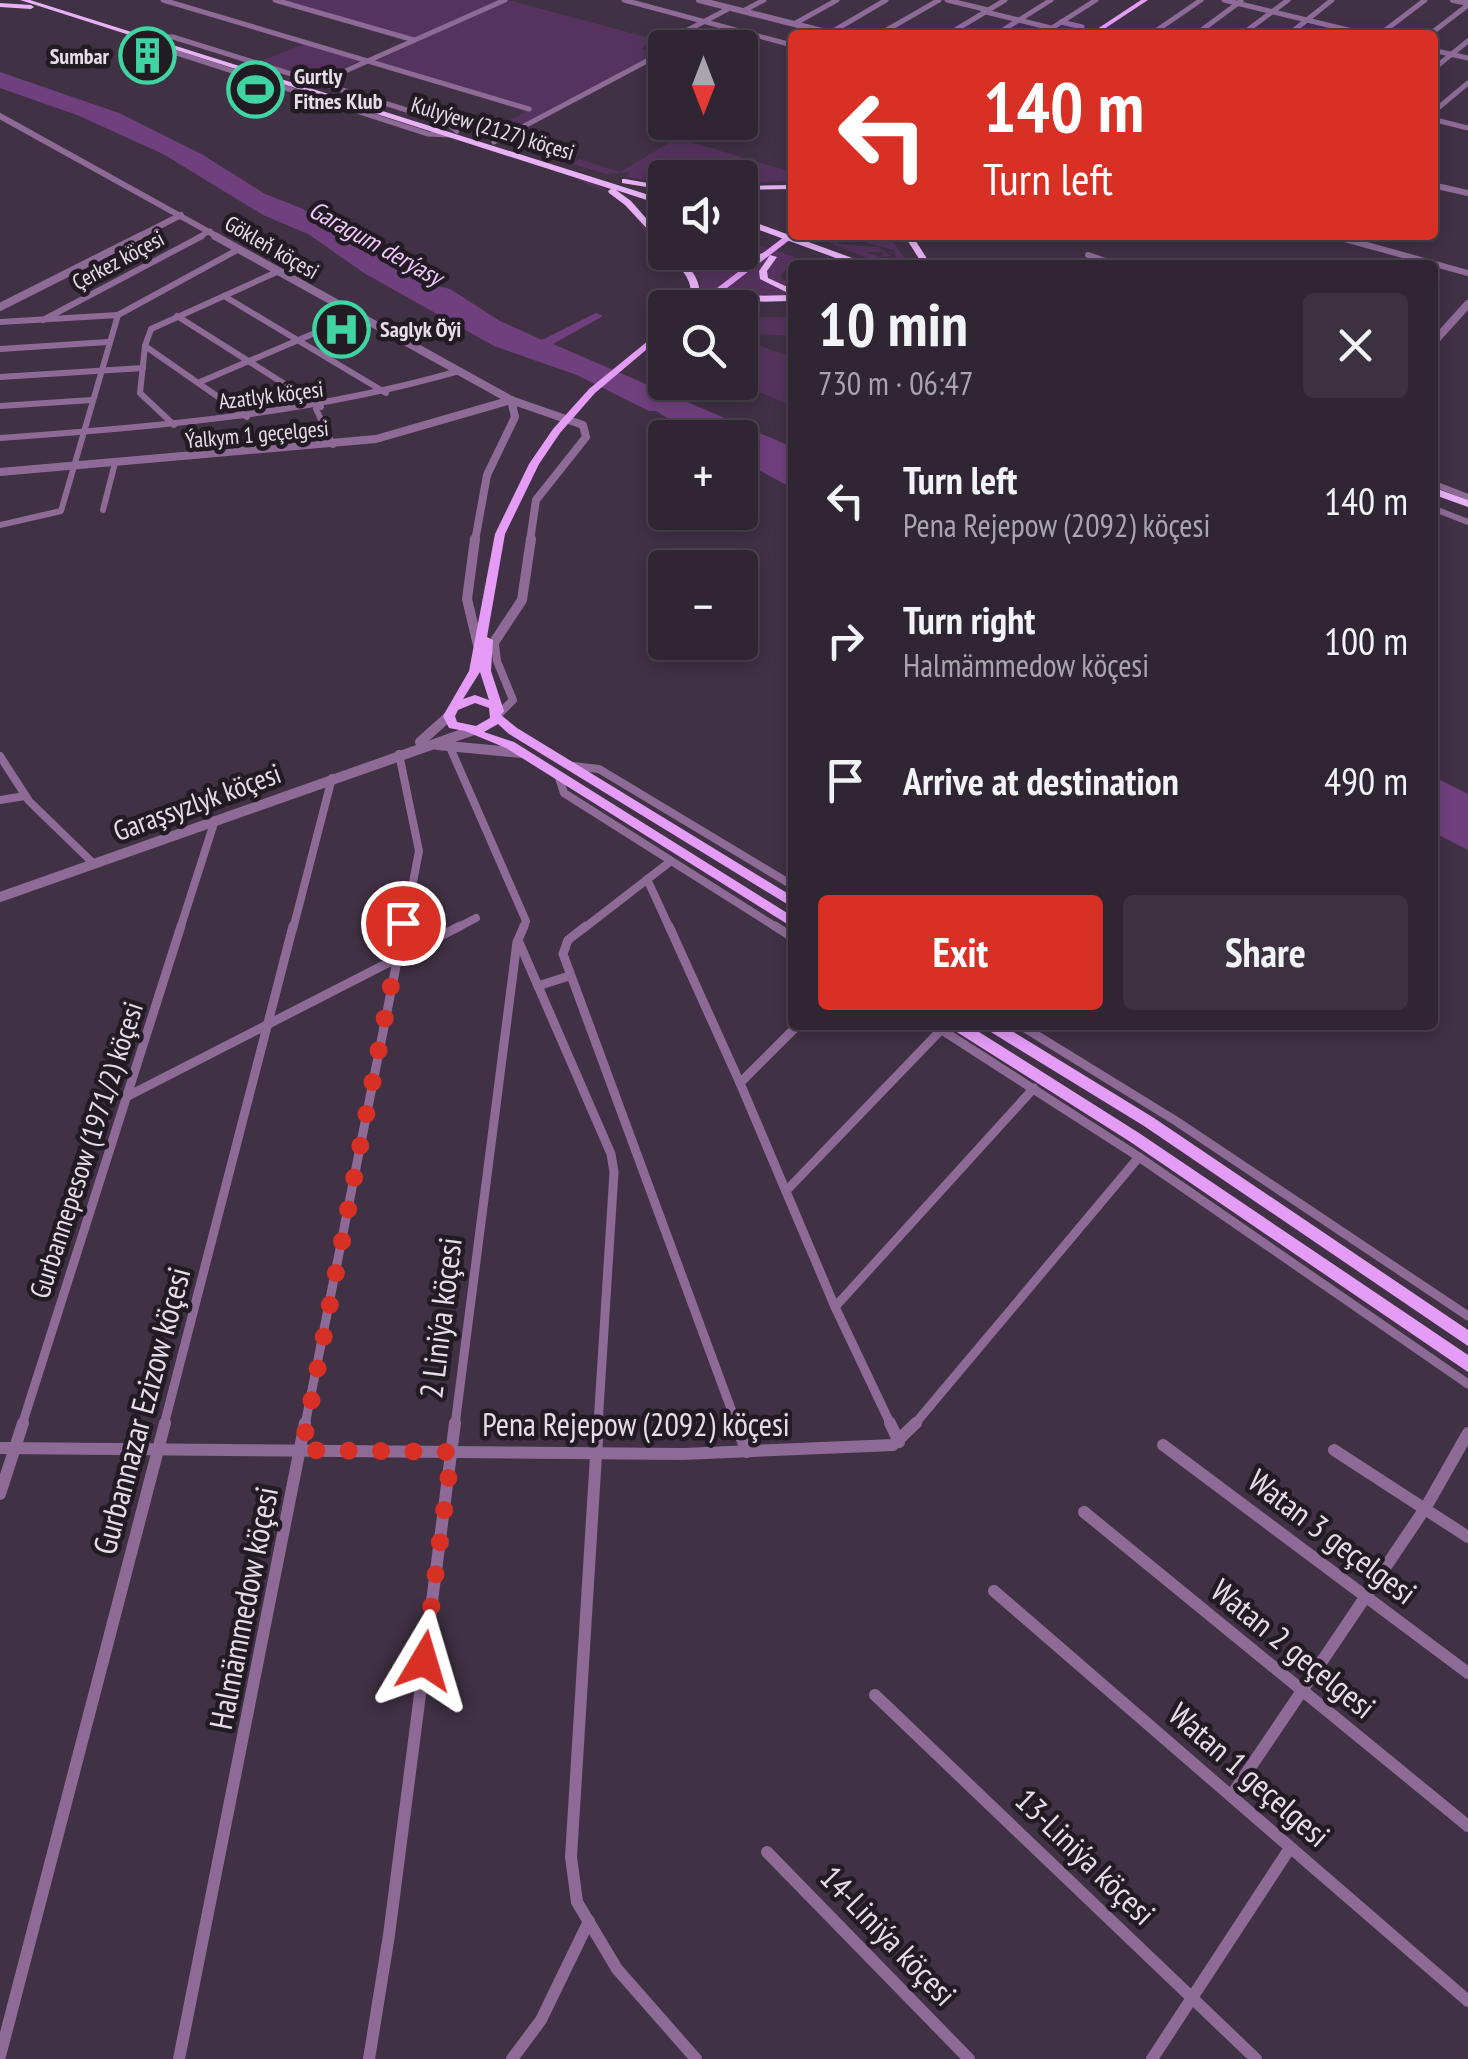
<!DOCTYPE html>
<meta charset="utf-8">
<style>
:root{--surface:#302533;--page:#3c313f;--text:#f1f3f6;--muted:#a8a5ac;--line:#4b424e;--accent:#d93025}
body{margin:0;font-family:"PT Sans Narrow",sans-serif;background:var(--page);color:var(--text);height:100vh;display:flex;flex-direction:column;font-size:38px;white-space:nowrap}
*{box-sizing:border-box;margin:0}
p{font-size:32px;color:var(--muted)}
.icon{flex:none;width:55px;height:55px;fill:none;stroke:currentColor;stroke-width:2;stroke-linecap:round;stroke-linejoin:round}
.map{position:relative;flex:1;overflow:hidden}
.details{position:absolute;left:788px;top:260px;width:650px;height:770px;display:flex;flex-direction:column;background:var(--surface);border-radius:10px;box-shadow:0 5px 15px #0003,0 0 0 2px var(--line)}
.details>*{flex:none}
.guide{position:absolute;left:788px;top:30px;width:650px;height:210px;border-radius:10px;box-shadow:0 5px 15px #0003,0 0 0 2px var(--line);background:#d93025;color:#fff;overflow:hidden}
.needle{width:65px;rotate:180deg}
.fabs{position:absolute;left:648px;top:30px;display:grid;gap:20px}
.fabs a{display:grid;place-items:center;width:110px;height:110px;border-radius:10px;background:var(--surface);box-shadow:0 5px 15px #0003,0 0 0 2px var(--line);font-size:50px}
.pin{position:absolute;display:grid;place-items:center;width:85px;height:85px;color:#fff;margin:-42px;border:5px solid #fff;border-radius:50%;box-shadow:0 2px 10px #0007}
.me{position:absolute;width:110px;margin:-55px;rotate:7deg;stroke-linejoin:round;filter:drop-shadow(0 0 8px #0008)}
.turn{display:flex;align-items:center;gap:35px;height:210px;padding:0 30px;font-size:45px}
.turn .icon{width:130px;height:130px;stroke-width:2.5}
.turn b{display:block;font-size:70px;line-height:85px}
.round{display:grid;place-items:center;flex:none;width:105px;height:105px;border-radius:10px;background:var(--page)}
.overview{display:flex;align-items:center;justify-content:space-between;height:170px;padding:0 30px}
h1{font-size:60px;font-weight:700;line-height:75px}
.action{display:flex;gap:20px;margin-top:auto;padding:20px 30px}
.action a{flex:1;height:115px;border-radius:10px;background:var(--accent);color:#fff;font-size:40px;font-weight:700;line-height:115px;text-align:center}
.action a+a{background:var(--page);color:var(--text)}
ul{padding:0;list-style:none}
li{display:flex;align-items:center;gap:30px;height:140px;padding:0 30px}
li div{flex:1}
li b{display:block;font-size:38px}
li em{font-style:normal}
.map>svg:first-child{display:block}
.green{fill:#55335e}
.water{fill:#70407e}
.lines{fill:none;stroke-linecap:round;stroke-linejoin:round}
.minor-far4{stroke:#8e6b97;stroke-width:5}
.minor-far3{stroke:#8e6b97;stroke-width:6}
.minor-far2{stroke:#8e6b97;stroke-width:8}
.minor-far1{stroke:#8e6b97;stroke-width:9}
.minor{stroke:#8e6b97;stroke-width:12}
.tertiary-far2{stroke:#8e6b97;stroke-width:6}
.tertiary-far1{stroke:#8e6b97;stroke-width:8}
.tertiary{stroke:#8e6b97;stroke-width:10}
.primary{fill:#e49cf7;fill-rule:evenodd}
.trunk{fill:#e7b2f5;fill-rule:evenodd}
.route{stroke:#d93025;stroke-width:18;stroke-dasharray:0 32.4}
.labels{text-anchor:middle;stroke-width:9;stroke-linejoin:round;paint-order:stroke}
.far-poi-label{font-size:22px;font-weight:bold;fill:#e7dde9;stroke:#221b24;text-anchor:start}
.far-street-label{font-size:22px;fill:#e7dde9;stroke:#221b24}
.far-water-label{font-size:25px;font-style:italic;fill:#f2c8fe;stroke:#221b24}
.street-label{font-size:28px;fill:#e7dde9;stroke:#221b24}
.near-street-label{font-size:32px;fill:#e7dde9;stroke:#221b24}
</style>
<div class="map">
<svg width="1468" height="2059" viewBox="0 0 1468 2059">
<rect width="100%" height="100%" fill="#403144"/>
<g class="green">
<polygon points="280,0 502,0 415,38"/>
<polygon points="508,0 650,38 642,49 658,54 496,140 455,125 486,132 489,129 481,127 492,129 526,112 374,62"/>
<polygon points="304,44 360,61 315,79 259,62"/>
<polygon points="677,138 792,172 792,181 740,183 740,178 665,178 665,183 626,177 631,172 606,174 572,164 579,159 620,172"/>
<path d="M575,179C623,185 641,229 671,258L700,252L707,259L740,252V235L766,248L821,265L794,257L797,263L792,265V271L787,268L780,277L792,284V296C765,296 723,306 700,299V279C645,263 651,224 618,198C606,189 589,185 575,179Z"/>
<polygon points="811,235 832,235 829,238 834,236 839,244 879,247 891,256 882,257 883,252 866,252 887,260 896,257 894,250 863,242 888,235 907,261 903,265 879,263"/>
<polygon points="792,317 792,336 763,334 752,339 754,344 792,357 792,406 738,383 740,318"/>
</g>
<g class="water">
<polygon points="0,72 119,113 203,155 265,194 301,208 368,247 404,262 434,285 450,289 500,321 542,340 596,313 603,316 553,344 792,447 792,488 740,460 740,438 698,437 656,411 649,411 577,375 494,346 364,273 308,234 263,215 163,154 77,115 0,88"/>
<polygon points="1432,776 1468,794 1468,850 1433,832"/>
</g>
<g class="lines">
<g class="minor-far4">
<polyline points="163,0 529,109"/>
<polyline points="275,0 414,40"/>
<polyline points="624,0 792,45"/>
<polyline points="947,0 988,10"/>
<polyline points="1224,0 1369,35"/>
<polyline points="743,11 764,0"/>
<polyline points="986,12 1051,28"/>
<polyline points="1061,22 1082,27"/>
<polyline points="794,24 837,0"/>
<polyline points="830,33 886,0"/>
<polyline points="878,35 939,0"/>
<polyline points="947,35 1005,0"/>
<polyline points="995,35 1051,0"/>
<polyline points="1041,35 1096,0"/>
<polyline points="1150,35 1201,0"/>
<polyline points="1195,35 1241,1"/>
<polyline points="1241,35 1288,0"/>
<polyline points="1288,35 1332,0"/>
<polyline points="1379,35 1425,0"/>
<polyline points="1429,35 1468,5"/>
<polyline points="157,37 173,37 445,122 457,131"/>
<polyline points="148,40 152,45 428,134 450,135"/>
<polyline points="1432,50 1468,58"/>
<polyline points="1432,70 1468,41"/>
<polyline points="298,92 505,0"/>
<polyline points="1432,113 1468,83"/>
<polyline points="1432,119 1468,128"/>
<polyline points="494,142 664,52 659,45 730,8"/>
<polyline points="1332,235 1343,238"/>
<polyline points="197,238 210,231"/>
</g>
<g class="minor-far3">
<polyline points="1334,236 1468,273"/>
<polyline points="1088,255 1117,265"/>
<polyline points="224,296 386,393"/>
<polyline points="177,316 321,407"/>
<polyline points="43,320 202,236"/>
<polyline points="0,322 118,315"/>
<polyline points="145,346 247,417"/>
<polyline points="0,349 108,342"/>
<polyline points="0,377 143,368"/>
<polyline points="200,382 357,315"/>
<polyline points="0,406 92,400"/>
<polyline points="316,409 333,445"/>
<polyline points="174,425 140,393 145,346 151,329 279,271"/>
<path d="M0,438C156,427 308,414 459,371"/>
<polyline points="1432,483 1468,497"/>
<polyline points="1432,508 1468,522"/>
<polyline points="103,510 115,463"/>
<polyline points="0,525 61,511 118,315 239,249"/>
</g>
<g class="minor-far2">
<polyline points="495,645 497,661 513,700 498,715"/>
<polyline points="449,745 526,921 523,929"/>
<polyline points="399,754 419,851 404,929"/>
<polyline points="0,756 29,801 93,863"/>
<polyline points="573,766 599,769 792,885"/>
<polyline points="558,775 564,793 779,929"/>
<polyline points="0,800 25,796"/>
<polyline points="647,879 670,929"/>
<polyline points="180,929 215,820"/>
<polyline points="293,929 332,778"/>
<polyline points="455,929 476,918"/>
<polyline points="583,929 671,861"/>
</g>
<g class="minor-far1">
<polyline points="524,926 518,940 611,1154 614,1172 598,1425"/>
<polyline points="586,926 568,940 563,954 737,1425"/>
<polyline points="669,926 740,1083"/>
<polyline points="775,926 792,937"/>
<polyline points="538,986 569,976"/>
<polyline points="798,1025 740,1083 835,1307 891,1425"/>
<polyline points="934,1025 1139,1157 1468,1384"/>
<polyline points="1020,1025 1176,1121 1468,1316"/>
<polyline points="126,1097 460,926"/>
<polyline points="786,1191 941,1030"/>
<polyline points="835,1307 1034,1088"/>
<polyline points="22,1425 181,926"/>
<polyline points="164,1425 293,926"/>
<polyline points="305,1425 404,926"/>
<polyline points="455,1425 517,942"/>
<polyline points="914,1425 1139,1157"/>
</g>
<g class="minor">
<polyline points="598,1423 571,1857 577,1902 617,1969 696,2059"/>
<polyline points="736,1423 747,1452"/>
<polyline points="890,1423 899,1442"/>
<polyline points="1163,1445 1468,1673"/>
<polyline points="0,1448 683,1454 893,1445 916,1423"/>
<polyline points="1334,1450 1468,1537"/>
<polyline points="0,1494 23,1423"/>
<polyline points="1084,1512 1468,1826"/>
<polyline points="994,1591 1468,2001"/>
<polyline points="875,1695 1256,2059"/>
<polyline points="1231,1796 1426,1507 1468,1433"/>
<polyline points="767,1852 969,2059"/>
<polyline points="0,2056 165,1423"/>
<polyline points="179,2059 305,1423"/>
<polyline points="369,2059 389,1935 455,1423"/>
<polyline points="512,2059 541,2020 589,1921"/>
<polyline points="1152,2059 1290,1848"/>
</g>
<g class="tertiary-far2">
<polyline points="699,0 838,35"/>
<polyline points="1453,0 1468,3"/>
<polyline points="0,116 220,238"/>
<polyline points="1432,185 1468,193"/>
<polyline points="136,238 181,215"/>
</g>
<g class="tertiary-far1">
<polyline points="215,236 511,400 583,425 586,437 536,500 530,541"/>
<polyline points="0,307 141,236"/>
<polyline points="1432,344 1468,304"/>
<polyline points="0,472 376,439 511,400"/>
<polyline points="475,541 487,475 515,417 511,400"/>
</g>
<g class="tertiary">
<polyline points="475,539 467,599 478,645"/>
<polyline points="487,653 522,600 531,539"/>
<polyline points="420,742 449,716"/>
<polyline points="437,745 522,753"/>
<polyline points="0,897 471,731"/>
</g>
<g class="primary">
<polygon points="1141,0 1148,0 1095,35 1088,35"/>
<polygon points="789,233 796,235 701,308 691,308"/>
<path d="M665,327V334L595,393L560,433L539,464L505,534L487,637L493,640L491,671L504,711L501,715L517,728L792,896V907L509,734L498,724L484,732L514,742L792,916V927L506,748L465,731L449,728L443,716L469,671L495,534L529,464L553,429L589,389ZM480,672L489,700L475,695L463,699ZM475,703L489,708L490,718L476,726L457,722L455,716L458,710Z"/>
<polygon points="950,1025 968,1025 1139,1133 1468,1355 1468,1372 1129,1141 952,1029"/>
<polygon points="984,1025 1002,1025 1154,1118 1468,1330 1468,1346 1144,1126 986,1029"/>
</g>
<g class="trunk">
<polygon points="20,0 30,0 665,200 665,206 616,190 631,201 665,240 665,248 625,205 609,193 608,191 611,189"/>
<polygon points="0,3 31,5 34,7 31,9 0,7"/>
<polygon points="625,179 665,186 665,190 622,183 622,179"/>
<polygon points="792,185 792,189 740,190 740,186"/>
<polygon points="740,217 866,263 867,265 855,265 740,223"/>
<polygon points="904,235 912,235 931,265 923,265"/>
<path d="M677,252C690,252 696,260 708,263C728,268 747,259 765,252L769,255C740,274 704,275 677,252Z"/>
<path d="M671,254H677C692,271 708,285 694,308H685C699,285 684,273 670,256Z"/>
<polygon points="770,255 777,257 767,271 768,278 792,289 792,295 760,279 759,271"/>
<polygon points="792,295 792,301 747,302 727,308 711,308 746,296"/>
<polygon points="1432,487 1468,500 1468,507 1432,494"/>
</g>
</g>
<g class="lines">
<polyline class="route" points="403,923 302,1450 452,1452 424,1661"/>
</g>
<defs>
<symbol id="building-ring" viewBox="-11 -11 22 22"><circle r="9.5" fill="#221b24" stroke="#3fd4a2" stroke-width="1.5"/><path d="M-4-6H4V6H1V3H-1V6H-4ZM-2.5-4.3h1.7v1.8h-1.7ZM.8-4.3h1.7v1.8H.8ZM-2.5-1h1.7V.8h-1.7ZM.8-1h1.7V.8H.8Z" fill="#3fd4a2"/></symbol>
<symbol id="stadium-ring" viewBox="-11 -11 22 22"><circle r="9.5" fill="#221b24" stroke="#3fd4a2" stroke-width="1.5"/><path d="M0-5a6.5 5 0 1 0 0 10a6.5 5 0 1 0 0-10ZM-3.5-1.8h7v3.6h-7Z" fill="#3fd4a2"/></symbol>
<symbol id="hospital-ring" viewBox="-11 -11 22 22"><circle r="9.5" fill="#221b24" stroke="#3fd4a2" stroke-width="1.5"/><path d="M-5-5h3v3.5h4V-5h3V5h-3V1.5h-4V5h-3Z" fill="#3fd4a2"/></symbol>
</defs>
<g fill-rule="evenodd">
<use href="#building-ring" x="116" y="24" width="63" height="63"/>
<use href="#stadium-ring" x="224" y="58" width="63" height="63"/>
<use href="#hospital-ring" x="310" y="298" width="63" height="63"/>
</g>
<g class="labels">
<g class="far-poi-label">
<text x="109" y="64" text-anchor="end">Sumbar</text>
<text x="294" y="84">Gurtly<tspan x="294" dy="25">Fitnes Klub</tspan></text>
<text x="380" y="337">Saglyk Öýi</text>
</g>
<g class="far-street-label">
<text transform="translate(493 128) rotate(17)" y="8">Kulyýew (2127) köçesi</text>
<text transform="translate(272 247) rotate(30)" y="8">Gökleň köçesi</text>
<text transform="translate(118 260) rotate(-28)" y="8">Çerkez köçesi</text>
<text transform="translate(271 395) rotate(-7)" y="8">Azatlyk köçesi</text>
<text transform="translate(257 434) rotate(-5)" y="8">Ýalkym 1 geçelgesi</text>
</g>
<g class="far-water-label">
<text transform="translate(376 243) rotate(29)" y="9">Garagum derýasy</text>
</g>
<g class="street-label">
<text transform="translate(197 802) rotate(-20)" y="10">Garaşsyzlyk köçesi</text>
<text transform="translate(86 1150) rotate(-72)" y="10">Gurbannepesow (1971/2) köçesi</text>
</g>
<g class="near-street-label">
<text transform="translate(441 1318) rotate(-83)" y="11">2 Liniýa köçesi</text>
<text transform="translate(142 1411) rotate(-75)" y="11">Gurbannazar Ezizow köçesi</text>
<text x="636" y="1436">Pena Rejepow (2092) köçesi</text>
<text transform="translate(1332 1537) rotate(37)" y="11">Watan 3 geçelgesi</text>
<text transform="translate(244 1608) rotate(-79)" y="11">Halmämmedow köçesi</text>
<text transform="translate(1293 1649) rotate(39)" y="11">Watan 2 geçelgesi</text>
<text transform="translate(1249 1775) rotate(41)" y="11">Watan 1 geçelgesi</text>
<text transform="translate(1085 1857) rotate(44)" y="11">13-Liniýa köçesi</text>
<text transform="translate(888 1936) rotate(46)" y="11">14-Liniýa köçesi</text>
</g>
</g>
</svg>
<div class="fabs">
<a><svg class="needle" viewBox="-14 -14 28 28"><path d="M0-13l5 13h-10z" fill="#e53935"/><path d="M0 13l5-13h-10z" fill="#a8a5ac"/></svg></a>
<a><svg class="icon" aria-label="sound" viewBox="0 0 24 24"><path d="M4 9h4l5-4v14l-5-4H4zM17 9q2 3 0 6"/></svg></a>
<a><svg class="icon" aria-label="search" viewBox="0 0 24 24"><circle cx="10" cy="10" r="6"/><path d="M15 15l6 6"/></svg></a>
<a>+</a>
<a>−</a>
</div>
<div class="pin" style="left:403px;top:923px;background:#d93025"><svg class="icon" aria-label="arrive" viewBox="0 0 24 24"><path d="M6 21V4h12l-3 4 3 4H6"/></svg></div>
<svg class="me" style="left:424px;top:1661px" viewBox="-20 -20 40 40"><path d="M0-17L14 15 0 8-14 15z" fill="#d93025" stroke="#fff" stroke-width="4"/></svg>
<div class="guide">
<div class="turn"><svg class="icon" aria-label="left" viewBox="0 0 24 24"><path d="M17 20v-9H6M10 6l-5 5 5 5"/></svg><div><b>140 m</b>Turn left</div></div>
</div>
<section class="details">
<div class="overview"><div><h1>10 min</h1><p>730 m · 06:47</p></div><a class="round"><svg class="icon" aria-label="close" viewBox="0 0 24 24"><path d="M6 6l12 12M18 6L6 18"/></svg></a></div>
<ul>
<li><svg class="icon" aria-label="left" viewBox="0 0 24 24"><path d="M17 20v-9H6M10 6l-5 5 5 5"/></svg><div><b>Turn left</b><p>Pena Rejepow (2092) köçesi</p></div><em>140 m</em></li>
<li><svg class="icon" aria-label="right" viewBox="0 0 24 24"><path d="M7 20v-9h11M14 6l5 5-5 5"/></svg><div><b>Turn right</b><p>Halmämmedow köçesi</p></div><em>100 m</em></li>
<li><svg class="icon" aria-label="arrive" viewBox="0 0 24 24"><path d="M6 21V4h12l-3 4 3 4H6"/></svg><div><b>Arrive at destination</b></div><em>490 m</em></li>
</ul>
<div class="action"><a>Exit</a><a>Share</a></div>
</section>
</div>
